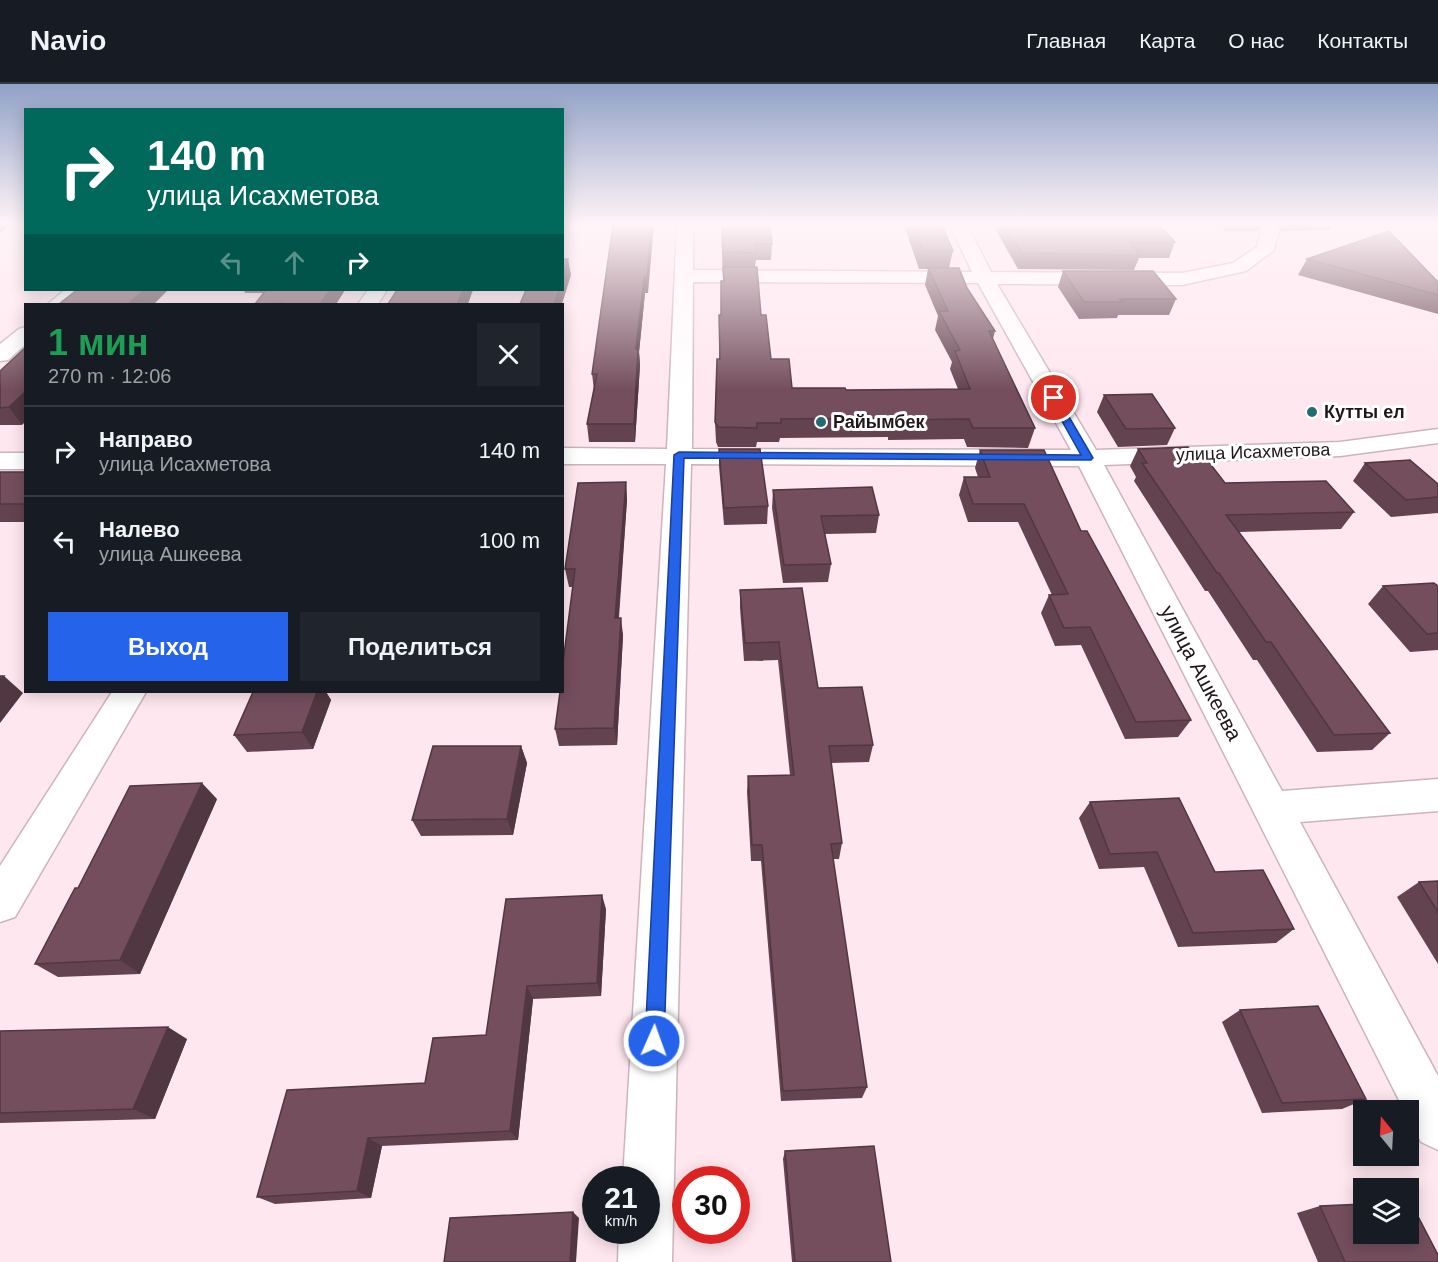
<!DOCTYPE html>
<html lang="ru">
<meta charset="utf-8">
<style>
:root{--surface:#171b24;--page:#20242c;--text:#f1f3f6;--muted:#9ea1a6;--line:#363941;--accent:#2563eb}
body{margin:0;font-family:Helvetica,sans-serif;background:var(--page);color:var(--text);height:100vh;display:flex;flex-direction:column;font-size:22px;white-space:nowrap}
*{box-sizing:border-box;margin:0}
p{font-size:20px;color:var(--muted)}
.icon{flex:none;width:33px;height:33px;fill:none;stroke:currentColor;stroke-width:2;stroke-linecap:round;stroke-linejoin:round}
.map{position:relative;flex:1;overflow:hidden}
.sheet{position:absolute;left:24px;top:219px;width:540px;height:390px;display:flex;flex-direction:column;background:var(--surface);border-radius:0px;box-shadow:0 3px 15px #0003}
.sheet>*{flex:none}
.top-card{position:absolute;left:24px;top:24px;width:540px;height:183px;border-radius:0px;box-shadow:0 3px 15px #0003;background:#00695c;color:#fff;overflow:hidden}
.needle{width:39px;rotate:342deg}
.buttons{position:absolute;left:1353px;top:1016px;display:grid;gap:12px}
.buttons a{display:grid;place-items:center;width:66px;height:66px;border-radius:0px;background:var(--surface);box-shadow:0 3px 15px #0003;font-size:30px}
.speed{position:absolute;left:582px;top:1082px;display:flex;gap:12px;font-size:30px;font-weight:700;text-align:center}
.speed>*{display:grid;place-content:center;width:78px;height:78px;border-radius:50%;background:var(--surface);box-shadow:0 3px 15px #0003;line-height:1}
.speed small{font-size:15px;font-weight:400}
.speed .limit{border:9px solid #d22;background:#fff;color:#111}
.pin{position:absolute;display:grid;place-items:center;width:51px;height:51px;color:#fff;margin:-26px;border:3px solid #fff;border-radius:50%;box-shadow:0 2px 6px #0007}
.me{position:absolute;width:66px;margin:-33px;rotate:2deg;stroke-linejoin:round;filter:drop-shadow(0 0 4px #0008)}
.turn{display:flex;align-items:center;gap:21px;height:126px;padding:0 24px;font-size:27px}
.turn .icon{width:78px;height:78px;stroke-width:2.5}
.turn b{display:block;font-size:42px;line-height:51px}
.lanes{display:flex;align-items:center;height:57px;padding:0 24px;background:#0003;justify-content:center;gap:30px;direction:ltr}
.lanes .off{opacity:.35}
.round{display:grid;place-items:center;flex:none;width:63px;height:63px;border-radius:0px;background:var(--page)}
.head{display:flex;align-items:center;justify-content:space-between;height:102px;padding:0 24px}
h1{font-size:36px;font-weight:700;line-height:45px;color:#1e9e55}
.button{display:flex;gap:12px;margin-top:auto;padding:12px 24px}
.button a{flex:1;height:69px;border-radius:0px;background:var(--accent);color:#fff;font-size:24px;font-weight:700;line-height:69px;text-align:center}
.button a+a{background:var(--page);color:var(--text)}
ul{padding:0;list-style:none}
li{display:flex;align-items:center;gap:18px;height:90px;padding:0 24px;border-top:2px solid var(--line)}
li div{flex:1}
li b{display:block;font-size:22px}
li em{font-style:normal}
header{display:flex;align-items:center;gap:36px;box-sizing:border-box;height:84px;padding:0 30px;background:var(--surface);border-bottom:2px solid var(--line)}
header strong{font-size:28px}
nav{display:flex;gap:33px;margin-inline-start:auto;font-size:21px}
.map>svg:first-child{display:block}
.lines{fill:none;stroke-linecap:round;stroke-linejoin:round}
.street-casing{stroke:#ccb4bd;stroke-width:3}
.street{fill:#fff;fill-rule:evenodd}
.wall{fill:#644350}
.shaded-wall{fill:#513741}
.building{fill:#744e5d;stroke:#513741;stroke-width:1.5}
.route{fill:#2563eb;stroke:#184099;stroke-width:1.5}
.poi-dot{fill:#226d73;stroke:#fff;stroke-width:2}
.labels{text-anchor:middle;stroke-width:6;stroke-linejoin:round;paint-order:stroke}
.far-poi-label{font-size:18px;font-weight:bold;fill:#20171b;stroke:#fff;text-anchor:start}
.far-street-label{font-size:18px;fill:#20171b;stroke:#fff}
.street-label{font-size:21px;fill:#20171b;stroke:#fff}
</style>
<header>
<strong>Navio</strong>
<nav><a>Главная</a><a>Карта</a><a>О нас</a><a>Контакты</a></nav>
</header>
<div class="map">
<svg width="1438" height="1178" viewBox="0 0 1438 1178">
<rect width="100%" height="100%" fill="#ffe7ef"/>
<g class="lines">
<defs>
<g id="street">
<path d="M677,141H693V186L972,188L950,141H967L991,188L1182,189L1233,179L1257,163L1261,146L1258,141H1275L1279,146L1274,166L1246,187L1182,201L997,200L1096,366L1340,358L1438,345V359L1340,372L1104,381L1282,707L1438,695V727L1300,738L1438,992V1066L1421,1058L1408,1034V1026H1404L1079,382L691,380L672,1178H618L619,1146H646V1095H623L666,380H562V364L667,365ZM693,198L978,199L1071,366L692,365Z"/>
<polygon points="65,206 86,206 70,220 48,220"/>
<polygon points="368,206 387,206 378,220 358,220"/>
<polygon points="26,243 26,260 8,276 0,277 0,260 19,245"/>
<rect x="0" y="369" width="26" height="16"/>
<polygon points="112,608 146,608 15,833 0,838 0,782"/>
</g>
</defs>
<use href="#street" class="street-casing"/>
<use href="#street" class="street"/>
</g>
<g class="wall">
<polygon points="613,141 648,209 645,209 639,268 640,281 635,358 589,358 587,340 594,306 592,290"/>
<polygon points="721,141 770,141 772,160 771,176 756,176 755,183 761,231 771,275 792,304 846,306 958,305 950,285 952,278 935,246 938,232 925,201 928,185 919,185 904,141 942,141 953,167 949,184 967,204 995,247 993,255 1035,344 1028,364 967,363 964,355 888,356 888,353 780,354 779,358 757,358 756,363 718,363 716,358 715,338 719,275 721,231 723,197"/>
<polygon points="993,141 1159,141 1175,158 1169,174 1139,174 1134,186 1018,185"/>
<polygon points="1219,141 1261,141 1258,147 1226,147"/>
<polygon points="1277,141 1332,141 1330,146 1281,147"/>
<polygon points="1307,175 1438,198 1438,230 1298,191"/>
<polygon points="1063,187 1176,215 1169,231 1118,231 1117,234 1079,235 1058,203"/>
<polygon points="244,206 345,206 336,220 256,220 263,209 245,209"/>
<polygon points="0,287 22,341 0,341"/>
<polygon points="1104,311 1175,344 1167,361 1118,363 1097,328"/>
<polygon points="719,365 768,422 767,440 724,441 719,382"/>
<polygon points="1138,365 1199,377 1225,399 1354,428 1341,445 1239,448 1390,649 1372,666 1317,668 1257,576 1253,576 1208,507 1205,507 1134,397 1136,393 1130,382"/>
<polygon points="980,366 1081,447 1191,636 1178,653 1125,655 1081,561 1055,562 1041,529 1049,511 1052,511 1018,438 968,438 959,411 964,393 978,393 975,384"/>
<polygon points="1365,379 1438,400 1438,429 1391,433 1353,397"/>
<rect x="0" y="388" width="26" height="50"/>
<polygon points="626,398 627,416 619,534 623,551 617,661 559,662 555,645 573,503 569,503 565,485"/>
<polygon points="773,406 879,431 876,449 825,450 831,480 828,498 783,499 772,424"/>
<polygon points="1383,502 1438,502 1438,566 1410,568 1368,520"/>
<polygon points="740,506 818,604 873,661 869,678 831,679 842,759 839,775 833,775 867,1003 862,1014 781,1017 761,777 751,777 747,708 748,692 790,691 778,576 744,577 740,524"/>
<polygon points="253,608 326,608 331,616 313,665 247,668 234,651"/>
<polygon points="521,662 527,679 513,751 421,752 412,736"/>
<polygon points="217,715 140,890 58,893 35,880 78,804"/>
<polygon points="1090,718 1215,788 1294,845 1276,859 1178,863 1144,783 1099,785 1079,734"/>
<polygon points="1438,797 1438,880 1397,813 1419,798"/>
<polygon points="506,815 606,825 601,912 533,915 518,1056 382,1062 371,1114 275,1120 257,1113 425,999 486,951"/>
<polygon points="1240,926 1366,1015 1342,1025 1262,1029 1222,938"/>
<polygon points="0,947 187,955 155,1035 0,1039"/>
<polygon points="785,1067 891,1178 792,1178 783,1075"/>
<polygon points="1320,1122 1438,1178 1318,1178 1297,1129"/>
</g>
<g class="shaded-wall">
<polygon points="0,141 12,141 0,149"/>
<polygon points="651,141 654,141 648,209 645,209 639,268 640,281 635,358 634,340 636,265 644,193"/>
<polygon points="568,175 571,191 562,220 554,220 559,206 562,206 562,194"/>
<polygon points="144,206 168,206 154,220 128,220"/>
<polygon points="330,206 345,206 336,220 320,220"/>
<polygon points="463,206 473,206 468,220 457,220"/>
<polygon points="26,307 26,337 22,341 9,323"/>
<polygon points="626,398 627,416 617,552 615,534"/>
<polygon points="621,534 623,551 617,661 614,644"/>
<polygon points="4,592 23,609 0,639 0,597"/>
<polygon points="317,608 326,608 331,616 313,665 302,648"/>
<polygon points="521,662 527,679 513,751 507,735"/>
<polygon points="202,699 217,715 140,890 120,876"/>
<polygon points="602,811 606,825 601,912 597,899"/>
<polygon points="527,902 533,915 518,1056 510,1047"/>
<polygon points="168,943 187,955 155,1035 133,1025"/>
<polygon points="368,1054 382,1062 371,1114 357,1107"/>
<polygon points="573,1128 579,1134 576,1178 570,1178"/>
</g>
<g class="building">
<polygon points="613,141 651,141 647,193 644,193 636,265 638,265 634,340 587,340 597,290 592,290"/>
<polygon points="722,141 770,141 772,160 755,160 756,169 723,168"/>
<polygon points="913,141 942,141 953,167 923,167"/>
<polygon points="1005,141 1159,141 1175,158 1130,158 1140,171 1022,169"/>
<polygon points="1389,147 1438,198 1438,211 1307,175"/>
<polygon points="562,175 568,175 562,194"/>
<polygon points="723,183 757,183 761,231 766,231 771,275 789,275 792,304 845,304 846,306 970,305 955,267 960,266 939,227 948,227 928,184 959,184 967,204 995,247 989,247 1035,344 973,344 969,335 892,336 891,334 781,335 781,339 757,339 757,344 718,343 715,338 717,275 720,275 719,231 721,231 721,197 724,197"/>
<polygon points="1063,187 1153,187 1176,215 1120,215 1123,218 1084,218"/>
<polygon points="77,206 144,206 128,220 59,220"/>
<polygon points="266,206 330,206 320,220 283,220 284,219 255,220"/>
<polygon points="397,206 463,206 457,220 388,220"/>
<polygon points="526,206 559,206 554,220 520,220"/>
<polygon points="26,263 26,307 9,323 0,324 0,287"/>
<polygon points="1152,310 1175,344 1126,345 1104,311"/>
<polygon points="1188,363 1199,377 1208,377 1225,399 1326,397 1354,428 1226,431 1390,649 1334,651 1271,558 1266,558 1219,489 1217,489 1142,379 1147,379 1138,365"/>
<polygon points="719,365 760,365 768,422 724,424"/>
<polygon points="980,366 1044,366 1081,447 1087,447 1191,636 1136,638 1090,543 1064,544 1049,511 1068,510 1024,420 973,420 964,393 990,393"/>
<polygon points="1410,376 1438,400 1438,413 1406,416 1365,379"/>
<rect x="0" y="388" width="26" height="32"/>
<polygon points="626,398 615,534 621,534 614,644 555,645 560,608 562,608 562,586 575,485 565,485 578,399"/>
<polygon points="872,403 879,431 821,432 831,480 784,481 773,406"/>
<polygon points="1434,499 1438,502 1438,549 1427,550 1383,502"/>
<polygon points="802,504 818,604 862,603 873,661 829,662 842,759 831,760 867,1003 783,1007 762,761 752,761 748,692 794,691 779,558 745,559 740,506"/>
<polygon points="0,592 4,592 0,597"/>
<polygon points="253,608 317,608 302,648 234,651"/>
<polygon points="433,662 521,662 507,735 412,736"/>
<polygon points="202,699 120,876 35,880 75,804 78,804 130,702"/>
<polygon points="1179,714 1215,788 1263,786 1294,845 1193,849 1157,768 1110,770 1090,718"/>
<polygon points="1438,797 1438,828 1419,798"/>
<polygon points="602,811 597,899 527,902 510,1047 368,1054 357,1107 257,1113 287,1006 425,999 433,954 486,951 506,815"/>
<polygon points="1318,922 1366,1015 1282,1019 1240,926"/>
<polygon points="168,943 133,1025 0,1029 0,947"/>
<polygon points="874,1062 891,1178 795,1178 785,1067"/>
<polygon points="1408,1117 1410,1117 1438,1171 1438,1178 1345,1178 1320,1122 1364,1120 1364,1149 1408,1149"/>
<polygon points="573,1128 570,1178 444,1178 450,1134"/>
</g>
<linearGradient id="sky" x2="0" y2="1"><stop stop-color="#91a2c7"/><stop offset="0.46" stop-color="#fff4f8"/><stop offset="1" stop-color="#fff4f8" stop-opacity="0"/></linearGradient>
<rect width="1438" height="306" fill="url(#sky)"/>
<polygon class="route" points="1050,312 1058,314 1093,374 1091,376 684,374 664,957 661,964 654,966 648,964 645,957 674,371 679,368 1081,371 1049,314"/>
<g class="poi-dot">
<circle cx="1312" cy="328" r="6"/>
<circle cx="821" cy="338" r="6"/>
</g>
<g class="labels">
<g class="far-poi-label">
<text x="1324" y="334">Кутты ел</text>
<text x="833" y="344">Райымбек</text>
</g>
<g class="far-street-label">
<text transform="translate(1253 368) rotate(-2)" y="6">улица Исахметова</text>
</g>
<g class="street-label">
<text transform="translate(1201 589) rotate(62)" y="7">улица Ашкеева</text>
</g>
</g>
</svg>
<div class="buttons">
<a><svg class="needle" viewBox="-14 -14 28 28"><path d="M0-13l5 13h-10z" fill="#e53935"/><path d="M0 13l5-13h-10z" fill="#9ea1a6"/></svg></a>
<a><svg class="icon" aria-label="layers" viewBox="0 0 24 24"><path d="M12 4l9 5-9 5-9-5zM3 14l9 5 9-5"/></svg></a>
</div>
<div class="speed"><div>21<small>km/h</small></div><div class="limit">30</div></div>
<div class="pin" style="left:1054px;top:314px;background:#d93025"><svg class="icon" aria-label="arrive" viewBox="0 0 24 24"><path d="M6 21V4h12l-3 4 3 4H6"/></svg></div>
<svg class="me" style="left:654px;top:957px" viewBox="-20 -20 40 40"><circle r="17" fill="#2563eb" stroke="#fff" stroke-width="3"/><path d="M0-11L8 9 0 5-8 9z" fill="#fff"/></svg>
<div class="top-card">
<div class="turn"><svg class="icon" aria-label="right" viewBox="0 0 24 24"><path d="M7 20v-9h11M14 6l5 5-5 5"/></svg><div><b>140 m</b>улица Исахметова</div></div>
<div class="lanes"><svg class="icon off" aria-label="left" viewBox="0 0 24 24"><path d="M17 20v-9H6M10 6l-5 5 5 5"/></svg><svg class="icon off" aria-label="ahead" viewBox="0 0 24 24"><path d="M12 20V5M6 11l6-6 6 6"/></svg><svg class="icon" aria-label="right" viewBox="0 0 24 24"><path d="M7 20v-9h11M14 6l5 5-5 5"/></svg></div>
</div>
<section class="sheet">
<div class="head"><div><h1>1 мин</h1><p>270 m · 12:06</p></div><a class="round"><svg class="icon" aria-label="close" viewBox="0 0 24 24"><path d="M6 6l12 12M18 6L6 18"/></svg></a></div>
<ul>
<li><svg class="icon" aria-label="right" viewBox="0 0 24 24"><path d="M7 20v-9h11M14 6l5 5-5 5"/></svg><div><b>Направо</b><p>улица Исахметова</p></div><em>140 m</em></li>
<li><svg class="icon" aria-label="left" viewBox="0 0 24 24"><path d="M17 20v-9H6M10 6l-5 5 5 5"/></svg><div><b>Налево</b><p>улица Ашкеева</p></div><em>100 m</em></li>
</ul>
<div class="button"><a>Выход</a><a>Поделиться</a></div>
</section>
</div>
